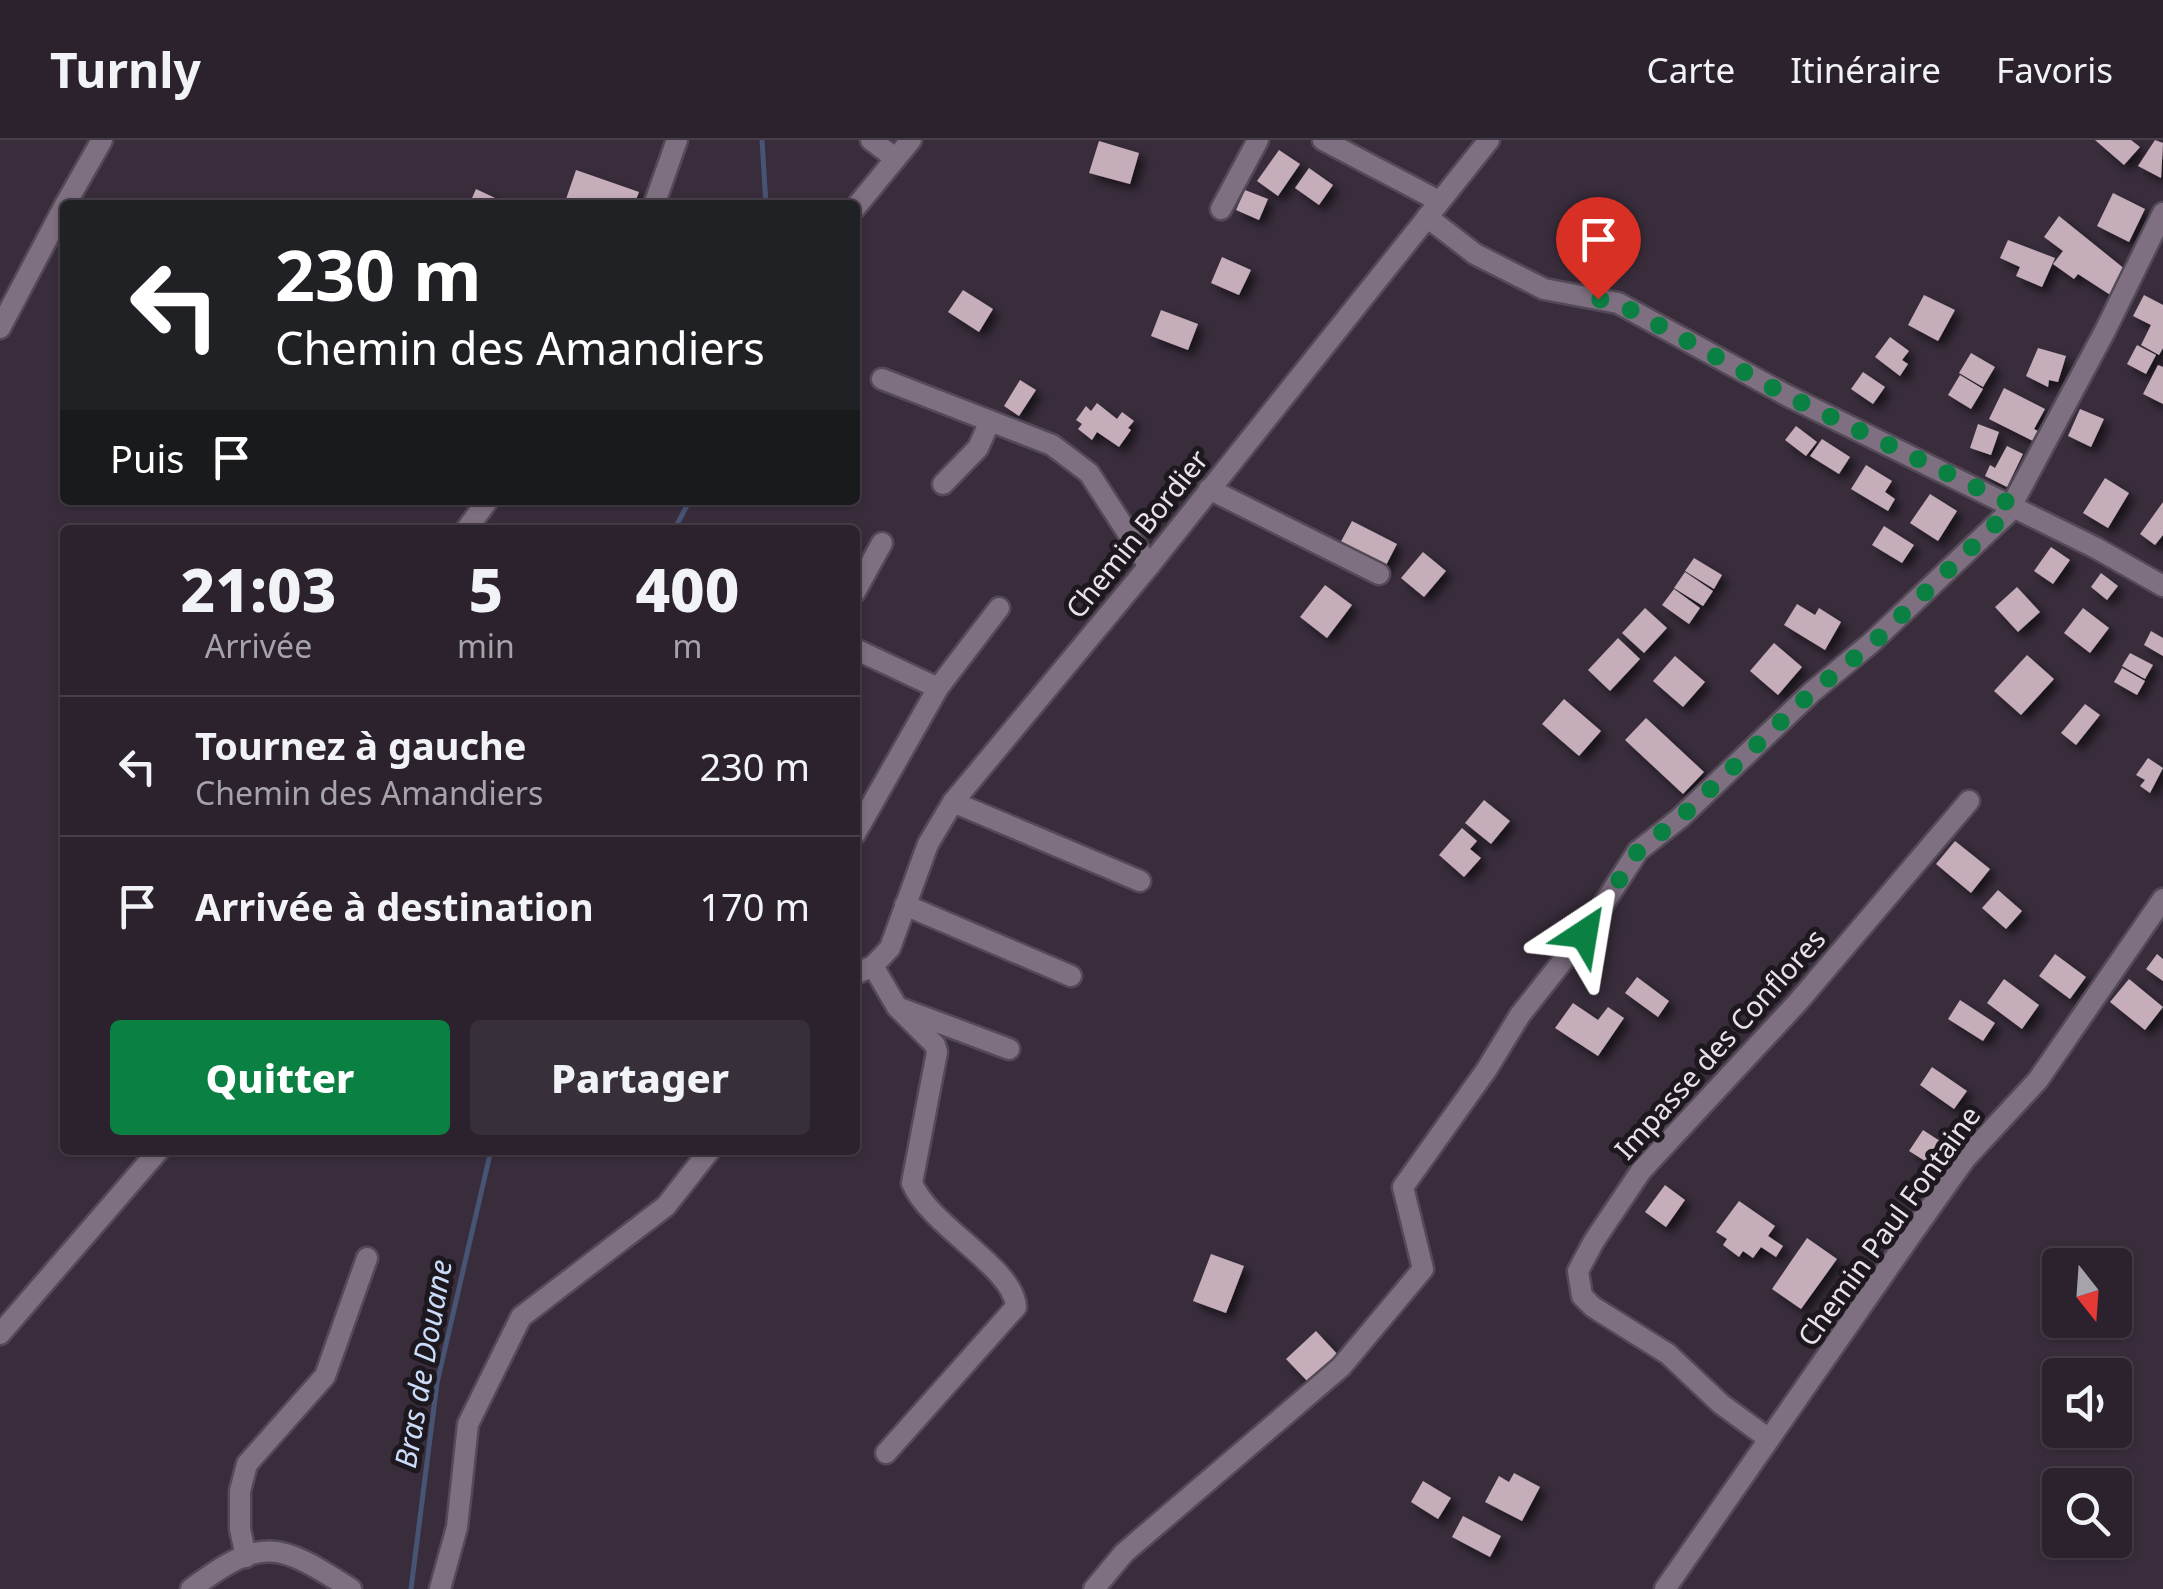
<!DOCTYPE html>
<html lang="fr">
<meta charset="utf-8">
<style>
:root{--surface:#2b222d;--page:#372f39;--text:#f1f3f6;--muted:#a6a4aa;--line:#473f49;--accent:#0b8043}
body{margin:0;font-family:"Noto Sans",sans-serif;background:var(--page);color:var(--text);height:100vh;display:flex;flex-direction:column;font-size:38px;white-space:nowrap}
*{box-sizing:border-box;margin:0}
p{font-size:32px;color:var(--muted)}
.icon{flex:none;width:55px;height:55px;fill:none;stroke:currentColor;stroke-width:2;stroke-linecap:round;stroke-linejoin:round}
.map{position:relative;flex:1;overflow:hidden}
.panel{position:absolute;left:60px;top:385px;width:800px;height:630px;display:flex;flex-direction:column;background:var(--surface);border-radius:10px;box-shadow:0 2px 8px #0004,0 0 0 2px var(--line)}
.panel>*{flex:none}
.hud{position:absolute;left:60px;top:60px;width:800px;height:305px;border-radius:10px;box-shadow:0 2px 8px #0004,0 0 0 2px var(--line);background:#202124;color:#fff;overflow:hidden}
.needle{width:65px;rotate:163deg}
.tools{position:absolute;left:2042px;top:1108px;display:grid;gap:20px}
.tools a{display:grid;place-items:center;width:90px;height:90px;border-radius:10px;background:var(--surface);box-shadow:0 2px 8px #0004,0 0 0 2px var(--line);font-size:50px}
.pin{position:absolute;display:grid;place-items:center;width:85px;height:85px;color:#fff;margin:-102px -42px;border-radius:50% 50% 50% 0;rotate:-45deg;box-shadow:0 0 10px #0007}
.pin .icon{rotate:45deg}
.me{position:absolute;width:110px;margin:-55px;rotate:33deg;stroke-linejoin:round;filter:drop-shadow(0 0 8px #0008)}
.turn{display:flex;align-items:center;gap:35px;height:210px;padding:0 50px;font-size:45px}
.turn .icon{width:130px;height:130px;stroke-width:2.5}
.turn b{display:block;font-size:70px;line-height:85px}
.then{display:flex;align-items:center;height:95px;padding:0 50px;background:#0003;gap:20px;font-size:38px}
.eta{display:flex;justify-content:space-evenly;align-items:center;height:170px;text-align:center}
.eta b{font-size:60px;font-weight:800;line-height:70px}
.primary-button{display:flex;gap:20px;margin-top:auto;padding:20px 50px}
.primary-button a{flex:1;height:115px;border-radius:10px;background:var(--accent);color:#fff;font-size:40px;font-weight:800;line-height:115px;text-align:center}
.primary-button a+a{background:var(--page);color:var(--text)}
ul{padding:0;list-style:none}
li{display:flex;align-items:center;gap:30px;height:140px;padding:0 50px;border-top:2px solid var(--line)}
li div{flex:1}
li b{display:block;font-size:38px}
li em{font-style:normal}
header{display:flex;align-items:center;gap:60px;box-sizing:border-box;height:140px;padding:0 50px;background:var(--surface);border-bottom:2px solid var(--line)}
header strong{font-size:48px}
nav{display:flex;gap:55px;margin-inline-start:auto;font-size:35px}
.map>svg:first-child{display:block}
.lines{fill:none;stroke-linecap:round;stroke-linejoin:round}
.stream{stroke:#475473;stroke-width:5}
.building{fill:#c5adba;filter:url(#shadow)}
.minor-casing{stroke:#544a57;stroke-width:25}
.minor{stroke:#7f7081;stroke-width:20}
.route{stroke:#0b8043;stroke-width:18;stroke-dasharray:0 32.4}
.labels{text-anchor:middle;stroke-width:10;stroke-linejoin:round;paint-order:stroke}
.street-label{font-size:28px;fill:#e9e1eb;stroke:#1d171e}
.water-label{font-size:30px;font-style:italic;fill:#cadcf9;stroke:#1d171e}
</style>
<header>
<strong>Turnly</strong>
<nav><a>Carte</a><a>Itinéraire</a><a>Favoris</a></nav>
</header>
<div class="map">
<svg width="2163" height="1449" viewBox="0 0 2163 1449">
<defs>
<filter id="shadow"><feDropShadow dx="6" dy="6" stdDeviation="5" flood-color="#0009"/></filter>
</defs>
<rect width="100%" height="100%" fill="#392d3c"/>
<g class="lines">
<g class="stream">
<polyline points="762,0 766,65"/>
<polyline points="674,390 690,360"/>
<polyline points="411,1449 437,1243 491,1010"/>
</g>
</g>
<g class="building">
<polygon points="2095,0 2131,0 2140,7 2124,25"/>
<polygon points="2155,0 2163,3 2161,38 2138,26"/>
<polygon points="1099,1 1139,13 1130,44 1089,33"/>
<polygon points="1279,10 1300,24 1278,56 1257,41"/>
<polygon points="1309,28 1333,45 1319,65 1295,48"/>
<polygon points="576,30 639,52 634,65 564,65"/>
<polygon points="476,49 510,65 469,65"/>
<polygon points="1245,50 1268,59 1259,80 1236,70"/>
<polygon points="2113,53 2145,69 2129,102 2097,86"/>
<polygon points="2059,76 2126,130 2112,156 2078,134 2074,139 2053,124 2063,111 2044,97"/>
<polygon points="2008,100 2055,118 2042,147 2016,136 2020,127 2000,118"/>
<polygon points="1222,117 1251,130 1239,155 1211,143"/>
<polygon points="963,150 993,169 979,192 948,172"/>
<polygon points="1924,155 1955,170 1938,201 1908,185"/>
<polygon points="2144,155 2163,165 2163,208 2159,215 2141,205 2151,185 2133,176"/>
<polygon points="1161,170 1198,184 1188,210 1151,196"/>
<polygon points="1890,197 1909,211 1902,220 1908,224 1900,236 1875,217"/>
<polygon points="2137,205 2156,215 2146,234 2127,224"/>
<polygon points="2038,208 2066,216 2058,242 2049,240 2048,247 2026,236"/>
<polygon points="1971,213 1995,227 1983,247 1959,233"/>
<polygon points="2158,225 2163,227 2163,264 2143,254"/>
<polygon points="1863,232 1885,247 1873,264 1851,249"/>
<polygon points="1960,235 1983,249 1971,269 1948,255"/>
<polygon points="1020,240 1036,250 1019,276 1004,266"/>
<polygon points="2004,248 2045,269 2034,289 2040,292 2035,302 1989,279"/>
<polygon points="1097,263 1117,279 1122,272 1134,281 1128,288 1131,290 1119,307 1097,292 1092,300 1078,289 1082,284 1076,280 1086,266 1091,271"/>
<polygon points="2080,269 2104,279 2091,307 2068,296"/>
<polygon points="1978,284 1999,292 1991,315 1970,308"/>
<polygon points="1796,286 1817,302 1806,316 1785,300"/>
<polygon points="1822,299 1850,317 1839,334 1810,316"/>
<polygon points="2007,306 2023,314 2007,347 1985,336 1990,325 1995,328"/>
<polygon points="1866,325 1892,341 1885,352 1895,359 1888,371 1851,349"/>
<polygon points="2105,338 2129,353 2108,388 2083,373"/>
<polygon points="1930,354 1957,371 1938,401 1910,383"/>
<polygon points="2163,362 2163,395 2155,405 2140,394"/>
<polygon points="1352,381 1397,404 1383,431 1338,407"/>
<polygon points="1884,386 1914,405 1902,423 1872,405"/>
<polygon points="2051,407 2070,420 2053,444 2034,431"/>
<polygon points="1423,412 1446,431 1424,457 1401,438"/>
<polygon points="1694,418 1722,435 1714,449 1685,431"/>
<polygon points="1685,432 1713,451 1703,466 1674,448"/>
<polygon points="2101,433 2118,446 2107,460 2091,447"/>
<polygon points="1325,445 1352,465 1327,498 1300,477"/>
<polygon points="2017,447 2040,472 2018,492 1995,467"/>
<polygon points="1674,449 1700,468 1689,484 1662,465"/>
<polygon points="1797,464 1815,475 1819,468 1841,482 1825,510 1784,485"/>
<polygon points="1645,468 1667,488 1644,513 1622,493"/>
<polygon points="2083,468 2109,488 2090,513 2064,493"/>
<polygon points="2151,491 2163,498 2163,516 2144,505"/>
<polygon points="1618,498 1640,519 1610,551 1588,530"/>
<polygon points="1774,503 1802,527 1778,555 1750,531"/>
<polygon points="2130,513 2153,525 2145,539 2122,526"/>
<polygon points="2027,515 2054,539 2021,575 1994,551"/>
<polygon points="1675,516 1705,542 1683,567 1653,541"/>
<polygon points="2122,528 2145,541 2137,555 2114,542"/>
<polygon points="1564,559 1601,591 1579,616 1542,584"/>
<polygon points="2085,564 2100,575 2076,605 2061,593"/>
<polygon points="1646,578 1704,632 1683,654 1625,600"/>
<polygon points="2148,618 2163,628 2150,653 2140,646 2145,640 2136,635"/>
<polygon points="1484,660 1510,681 1491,704 1465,683"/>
<polygon points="1462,688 1477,701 1470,709 1481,718 1464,737 1439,715"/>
<polygon points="1955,701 1990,729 1971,753 1936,724"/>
<polygon points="1998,750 2022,771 2006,789 1982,768"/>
<polygon points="2055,814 2086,837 2070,859 2039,836"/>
<polygon points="2157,814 2163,819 2163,841 2146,829"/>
<polygon points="1637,837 1669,861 1658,877 1625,853"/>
<polygon points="2004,839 2039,865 2022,889 1987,863"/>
<polygon points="2129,839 2163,867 2145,890 2110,862"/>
<polygon points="1960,860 1995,883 1983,901 1948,879"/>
<polygon points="1573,863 1598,880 1608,867 1624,878 1598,916 1555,888"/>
<polygon points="1932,927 1967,951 1954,969 1920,945"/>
<polygon points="1923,990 1943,1003 1930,1024 1909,1011"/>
<polygon points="1665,1045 1685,1060 1666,1087 1645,1072"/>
<polygon points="1739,1061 1775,1086 1768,1096 1783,1106 1776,1117 1761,1107 1753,1118 1743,1111 1739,1117 1723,1105 1727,1099 1716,1092"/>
<polygon points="1807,1098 1837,1119 1801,1169 1772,1149"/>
<polygon points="1211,1114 1244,1126 1226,1173 1193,1161"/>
<polygon points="1316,1191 1339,1216 1310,1244 1286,1219"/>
<polygon points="1514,1333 1540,1347 1522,1381 1485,1362 1499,1336 1509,1342"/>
<polygon points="1423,1341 1451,1358 1438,1379 1411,1362"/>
<polygon points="1463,1376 1501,1396 1490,1417 1452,1397"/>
</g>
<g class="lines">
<defs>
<g id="minor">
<polyline points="871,0 895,18"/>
<polyline points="1323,0 1439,61"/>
<polyline points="65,65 102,0"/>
<polyline points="654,65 677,0"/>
<polyline points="855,68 911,0"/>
<polyline points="1221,69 1258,0"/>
<polyline points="1427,77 1475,114 1544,149 1618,163 1788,256 2096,408 2163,446"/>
<polyline points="0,188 65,65"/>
<polyline points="882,239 1052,305 1089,333 1149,426"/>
<polyline points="943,344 978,308 990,281"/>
<polyline points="1209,349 1379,434"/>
<polyline points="466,390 488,360"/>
<polyline points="855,452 882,403"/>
<polyline points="855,509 938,548"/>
<polyline points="953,662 1140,741"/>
<polyline points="855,694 938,548 999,468"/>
<polyline points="905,765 1071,836"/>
<polyline points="873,826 897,867 1009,909"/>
<polyline points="855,834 873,826 890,808 928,704 953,662 1149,426 1489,0"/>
<polyline points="0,1194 159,1010"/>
<polyline points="1769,1299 1721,1264 1668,1214 1593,1167 1582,1156 1578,1131 1594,1101 1641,1031 1798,862 1969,661"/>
<path d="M886,1313L1016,1167C1014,1127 930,1087 912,1043L937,912L935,905L897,867"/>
<polyline points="246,1417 240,1389 240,1351 247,1324 325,1236 367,1118"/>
<path d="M191,1449C263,1395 279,1403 351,1449"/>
<polyline points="440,1449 457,1387 468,1284 521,1177 666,1066 710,1010"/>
<polyline points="1094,1449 1124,1413 1341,1227 1423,1129 1403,1047 1487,929 1520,875 1584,794 1638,711 1680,678 1812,552 1871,503 2007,374 2105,191 2163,73"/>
<polyline points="1665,1449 1911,1095 1965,1019 2038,940 2163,759"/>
</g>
</defs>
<use href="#minor" class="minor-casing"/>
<use href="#minor" class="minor"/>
</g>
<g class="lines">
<polyline class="route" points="1584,794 1638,711 1680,678 1812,552 1872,504 2006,374 2011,364 1788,256 1618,163 1598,159"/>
</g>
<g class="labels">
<g class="street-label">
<text transform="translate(1137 394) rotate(-51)" y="10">Chemin Bordier</text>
<text transform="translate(1720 904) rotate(-48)" y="10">Impasse des Conflores</text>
<text transform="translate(1889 1086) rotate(-54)" y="10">Chemin Paul Fontaine</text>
</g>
<g class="water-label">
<text transform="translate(424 1224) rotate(-80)" y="10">Bras de Douane</text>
</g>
</g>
</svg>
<div class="tools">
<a><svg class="needle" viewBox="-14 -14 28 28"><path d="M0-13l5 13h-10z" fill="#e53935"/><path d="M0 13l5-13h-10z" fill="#a6a4aa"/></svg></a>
<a><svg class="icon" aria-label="sound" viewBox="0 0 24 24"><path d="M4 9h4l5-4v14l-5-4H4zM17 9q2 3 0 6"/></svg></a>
<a><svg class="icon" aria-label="search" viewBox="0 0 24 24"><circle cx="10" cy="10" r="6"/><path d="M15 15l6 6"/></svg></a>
</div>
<div class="pin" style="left:1598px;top:159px;background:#d93025"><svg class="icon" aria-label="arrive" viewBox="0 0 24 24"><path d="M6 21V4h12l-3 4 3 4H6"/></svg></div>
<svg class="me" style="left:1584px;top:794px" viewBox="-20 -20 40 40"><path d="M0-17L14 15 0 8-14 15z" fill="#0b8043" stroke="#fff" stroke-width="4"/></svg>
<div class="hud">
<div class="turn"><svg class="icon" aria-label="left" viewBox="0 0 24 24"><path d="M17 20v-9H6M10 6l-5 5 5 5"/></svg><div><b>230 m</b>Chemin des Amandiers</div></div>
<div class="then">Puis<svg class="icon" aria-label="arrive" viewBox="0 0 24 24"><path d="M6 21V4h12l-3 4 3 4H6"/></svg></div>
</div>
<section class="panel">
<div class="eta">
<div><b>21:03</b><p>Arrivée</p></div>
<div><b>5</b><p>min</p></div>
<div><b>400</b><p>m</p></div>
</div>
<ul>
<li><svg class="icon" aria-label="left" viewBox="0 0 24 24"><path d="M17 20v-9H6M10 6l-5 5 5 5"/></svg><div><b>Tournez à gauche</b><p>Chemin des Amandiers</p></div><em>230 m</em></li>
<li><svg class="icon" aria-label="arrive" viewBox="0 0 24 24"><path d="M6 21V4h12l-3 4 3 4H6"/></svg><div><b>Arrivée à destination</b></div><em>170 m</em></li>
</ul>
<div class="primary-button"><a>Quitter</a><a>Partager</a></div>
</section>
</div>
